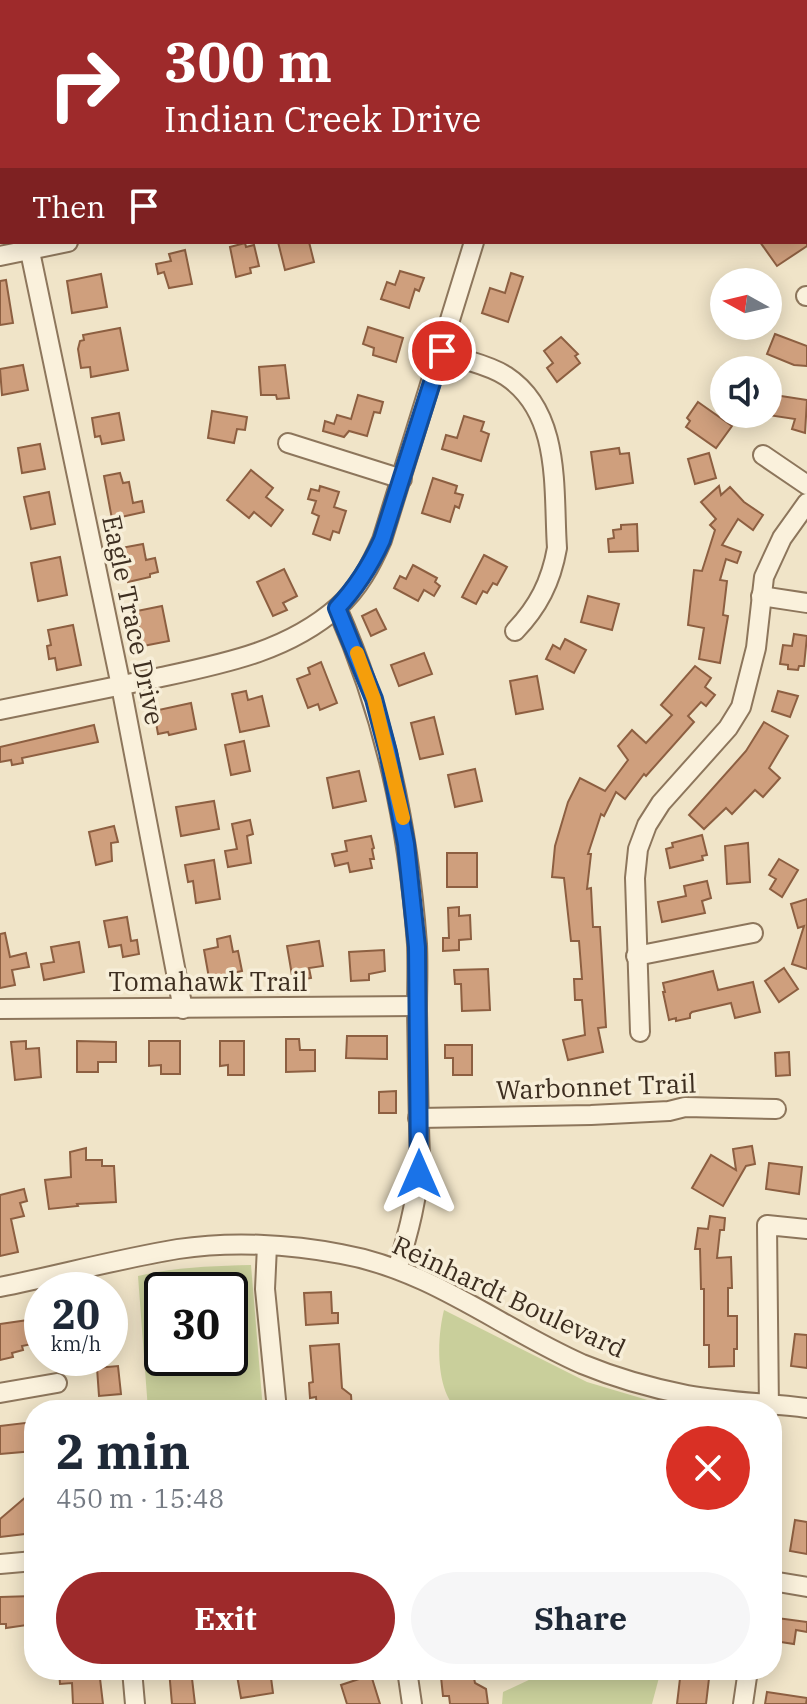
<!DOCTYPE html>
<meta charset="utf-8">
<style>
:root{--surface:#fff;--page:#f6f6f7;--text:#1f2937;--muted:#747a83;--accent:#9e2a2b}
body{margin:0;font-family:"IBM Plex Serif",serif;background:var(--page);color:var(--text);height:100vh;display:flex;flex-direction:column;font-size:30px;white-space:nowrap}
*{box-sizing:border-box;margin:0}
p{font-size:26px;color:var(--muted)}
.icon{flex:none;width:44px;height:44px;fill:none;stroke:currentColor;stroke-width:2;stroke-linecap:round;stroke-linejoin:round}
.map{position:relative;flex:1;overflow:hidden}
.side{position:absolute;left:24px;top:1400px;width:758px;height:280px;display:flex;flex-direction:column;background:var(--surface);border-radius:32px;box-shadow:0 4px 20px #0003}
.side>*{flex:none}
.hud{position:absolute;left:0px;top:0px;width:808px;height:244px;box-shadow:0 4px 20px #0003;background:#9e2a2b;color:#fff;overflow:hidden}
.needle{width:52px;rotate:278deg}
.fabs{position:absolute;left:710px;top:268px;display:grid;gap:16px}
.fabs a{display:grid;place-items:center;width:72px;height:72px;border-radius:50%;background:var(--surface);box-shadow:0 4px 20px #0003;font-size:40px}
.speed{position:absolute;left:24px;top:1272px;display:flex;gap:16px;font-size:40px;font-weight:700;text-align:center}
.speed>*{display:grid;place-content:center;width:104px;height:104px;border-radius:50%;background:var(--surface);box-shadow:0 4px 20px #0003;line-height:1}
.speed small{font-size:20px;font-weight:400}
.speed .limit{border:4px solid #111;border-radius:12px;background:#fff;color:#111}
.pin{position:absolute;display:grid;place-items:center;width:68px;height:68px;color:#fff;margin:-34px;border:4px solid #fff;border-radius:50%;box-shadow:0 2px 8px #0007}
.me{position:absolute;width:88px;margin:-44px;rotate:0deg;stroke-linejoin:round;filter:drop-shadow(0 0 6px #0008)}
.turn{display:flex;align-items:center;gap:28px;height:168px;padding:0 32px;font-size:36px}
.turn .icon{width:104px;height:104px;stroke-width:2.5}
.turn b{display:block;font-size:56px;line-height:68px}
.then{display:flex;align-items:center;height:76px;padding:0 32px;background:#0003;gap:16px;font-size:30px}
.round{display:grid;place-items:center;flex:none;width:84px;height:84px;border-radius:42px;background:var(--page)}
.head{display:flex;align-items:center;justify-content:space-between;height:136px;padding:0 32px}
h1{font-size:48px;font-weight:800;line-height:60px}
.button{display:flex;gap:16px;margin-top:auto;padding:16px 32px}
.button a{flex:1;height:92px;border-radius:48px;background:var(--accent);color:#fff;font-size:32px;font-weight:800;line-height:92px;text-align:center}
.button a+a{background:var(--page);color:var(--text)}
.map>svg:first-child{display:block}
.green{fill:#c9cf9b;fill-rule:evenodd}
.building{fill:#cf9f7d;stroke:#8d5f41;stroke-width:2}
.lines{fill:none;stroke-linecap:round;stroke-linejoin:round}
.minor-casing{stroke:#8d765c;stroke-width:22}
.minor{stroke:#faf1dc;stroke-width:18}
.route-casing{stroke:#114b97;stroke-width:20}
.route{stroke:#1a73e8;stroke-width:14}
.slow{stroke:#f59e0b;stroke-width:14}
.labels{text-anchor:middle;stroke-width:7;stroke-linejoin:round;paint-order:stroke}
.street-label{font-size:26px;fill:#3d2e20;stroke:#f7eed8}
</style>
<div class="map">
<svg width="807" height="1704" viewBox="0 0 807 1704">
<rect width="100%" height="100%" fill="#f0e4c8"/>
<g class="green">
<path d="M251,1265L263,1410H148L138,1276C175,1267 213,1266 251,1265ZM162,1290H230V1358H162Z"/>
<path d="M444,1310L587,1382L681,1410H457C435,1388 437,1338 444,1310Z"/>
<polygon points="550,1670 661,1670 652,1704 502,1704 503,1692"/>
</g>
<g class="building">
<polygon points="278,242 309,242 314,262 285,270"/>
<polygon points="760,242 807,242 807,246 777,266"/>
<polygon points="245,243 246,247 254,245 259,266 250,268 251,273 236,277 230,247"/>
<polygon points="185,250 192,284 169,288 164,272 158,274 156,264 171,261 169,254"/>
<polygon points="400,271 424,278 419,291 415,289 409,308 381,299 387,282 395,285"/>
<polygon points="511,273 523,277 508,322 482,313 490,288 505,293"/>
<polygon points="101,274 107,307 72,313 67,281"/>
<polygon points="6,280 13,323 0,325 0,281"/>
<polygon points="368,327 403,338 396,362 373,355 374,348 363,344"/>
<polygon points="120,328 128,370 91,377 90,367 81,368 78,349 80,341 84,340 83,335"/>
<polygon points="775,334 807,346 807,366 794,365 767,354"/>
<polygon points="561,337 578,354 575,356 580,363 557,382 547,368 553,363 544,351"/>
<polygon points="23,365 28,390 2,395 0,369"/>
<polygon points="285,365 289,398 277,399 276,395 261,395 259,367"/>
<polygon points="768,394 807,400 805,433 792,429 795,419 768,415"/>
<polygon points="358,395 383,402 380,413 374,412 367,436 349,431 344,437 323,431 325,421 334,424 337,415 351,419"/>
<polygon points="698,402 732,426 716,448 686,427 690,421 687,418"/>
<polygon points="212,411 247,417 245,430 237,429 234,443 208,438"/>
<polygon points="119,413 124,440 102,444 100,436 95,437 92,418"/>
<polygon points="464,416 484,422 481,431 489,434 481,461 442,449 446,435 457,438"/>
<polygon points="40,444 45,469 22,473 18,448"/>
<polygon points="619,448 620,454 629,453 633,483 596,489 591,452"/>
<polygon points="709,453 716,478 695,484 688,459"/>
<polygon points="251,470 273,488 266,497 283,510 271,526 254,512 249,518 227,500"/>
<polygon points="120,473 123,483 129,482 133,503 142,501 144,512 112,519 104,476"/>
<polygon points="433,478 457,486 455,493 463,495 459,508 455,506 450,522 422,513"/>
<polygon points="320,486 339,492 334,507 346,511 339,533 333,531 330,540 313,534 319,516 312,513 316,501 308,499 311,489 319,491"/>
<polygon points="719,486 721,495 730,487 744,502 763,515 753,530 738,519 722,545 741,552 737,563 726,559 720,580 727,581 723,615 728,616 720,663 699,659 704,628 688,625 694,570 702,571 715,530 710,525 716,519 701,502"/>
<polygon points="49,492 55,524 31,529 24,497"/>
<polygon points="637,524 638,551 609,552 608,539 614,538 613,530 621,529 621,525"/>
<polygon points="143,544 146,560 155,558 158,572 150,574 150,577 128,582 125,569 122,570 119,556 122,555 121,548"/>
<polygon points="484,555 507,567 497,585 493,583 487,593 483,591 476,604 462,597"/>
<polygon points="60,557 67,595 38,601 31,563"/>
<polygon points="413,565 437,578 435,582 440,586 434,596 424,590 418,601 394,588 400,576 406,579"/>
<polygon points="284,569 297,596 283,603 287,610 273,616 257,582"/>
<polygon points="588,596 619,604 612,630 581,622"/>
<polygon points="162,606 169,641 143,646 139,626 135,626 132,612"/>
<polygon points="376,609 386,629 371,636 362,616"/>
<polygon points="73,625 81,665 57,670 55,658 49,659 47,646 51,645 48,630"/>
<polygon points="794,634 807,636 804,666 799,666 798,670 788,669 788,665 780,664 783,645 792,646"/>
<polygon points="565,639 586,650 574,673 546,659 553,645 560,649"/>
<polygon points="424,653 432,674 399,686 391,665"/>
<polygon points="321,662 337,703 320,710 318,704 308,708 297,679 310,674 308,668"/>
<polygon points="695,666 711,678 705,687 715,695 706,706 701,702 688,716 694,722 646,776 644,774 625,799 616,792 604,816 601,814 588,854 591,854 587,889 591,888 593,927 600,927 606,1027 598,1028 603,1052 568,1060 563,1040 585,1035 582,1000 575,1000 574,979 582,979 579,941 571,941 564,878 552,877 555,846 568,802 580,778 605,791 628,760 618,746 632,730 646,743 672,715 661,705"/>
<polygon points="537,676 543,709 516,714 510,681"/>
<polygon points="246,691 248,700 262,696 269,726 240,732 232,694"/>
<polygon points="778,691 798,696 790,717 772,711"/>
<polygon points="191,703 196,729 169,735 168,732 158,734 154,711"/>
<polygon points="434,717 443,754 420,759 411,723"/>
<polygon points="764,722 788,736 769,768 780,778 763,797 755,790 732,814 726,808 704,829 689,815 746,751"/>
<polygon points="94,725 98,742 22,758 23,763 12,765 11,760 0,762 0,747"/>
<polygon points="244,741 250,771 231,775 225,745"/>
<polygon points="475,769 482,801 455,807 448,775"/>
<polygon points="359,771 366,801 333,808 327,778"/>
<polygon points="214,801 219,829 181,836 176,807"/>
<polygon points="250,820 253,834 247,836 251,863 228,867 225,851 237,849 232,824"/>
<polygon points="114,826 118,842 111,843 112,861 96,865 89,832"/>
<polygon points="702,835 707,855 702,856 703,860 670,868 666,849 673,847 672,843"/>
<polygon points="371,836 374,848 372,849 374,859 370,859 372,868 350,872 348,863 335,866 332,854 347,851 345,841"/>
<polygon points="748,843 750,882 727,884 725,846"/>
<rect x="447" y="853" width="30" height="34"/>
<polygon points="779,859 798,870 782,897 770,889 776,879 769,875"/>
<polygon points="214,860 220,899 196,903 193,881 188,882 185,865"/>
<polygon points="707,881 711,898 702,901 705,913 662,922 658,902 686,896 684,886"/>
<polygon points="807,899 807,969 792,964 804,926 798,928 791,904"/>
<polygon points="459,907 459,916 470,915 471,939 459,940 459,950 443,951 443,938 449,938 448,908"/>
<polygon points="127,917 131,941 137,940 139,954 123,957 121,945 109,947 104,921"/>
<polygon points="5,933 10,957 26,953 29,967 12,970 15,985 0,988 0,934"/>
<polygon points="230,936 233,952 238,951 242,971 209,978 204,950 218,947 217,939"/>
<polygon points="319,941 323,966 309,968 311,978 293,981 287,946"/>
<polygon points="79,942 84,972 44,980 41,964 54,962 51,947"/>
<polygon points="384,950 385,971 369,974 369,980 351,981 349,952"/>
<polygon points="784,968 798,989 779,1002 765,981"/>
<polygon points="488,969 490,1010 462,1011 461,984 455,984 454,970"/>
<polygon points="713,971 718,990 753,982 760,1012 735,1018 731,1003 692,1012 690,1014 690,1018 676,1021 676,1018 669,1020 663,992 665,992 663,983"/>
<polygon points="347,1036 387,1036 387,1059 346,1058"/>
<polygon points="286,1039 299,1039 300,1050 315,1050 315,1071 286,1072"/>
<polygon points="26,1041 26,1049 39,1048 41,1077 15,1080 11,1042"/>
<polygon points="77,1041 116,1042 116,1062 98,1062 98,1072 77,1072"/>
<polygon points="149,1041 180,1041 180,1074 161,1074 161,1065 149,1066"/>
<polygon points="220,1041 244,1041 244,1075 228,1075 228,1065 220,1066"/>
<polygon points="445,1045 472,1045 472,1075 453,1075 453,1058 445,1058"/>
<polygon points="789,1052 790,1075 776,1076 775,1053"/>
<polygon points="396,1091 396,1113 379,1113 379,1092"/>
<polygon points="752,1146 755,1164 746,1166 723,1206 692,1188 711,1155 736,1170 733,1149"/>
<polygon points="86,1148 86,1160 102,1160 102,1166 114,1166 116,1202 77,1204 78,1206 49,1209 45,1180 71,1177 70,1152"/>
<polygon points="769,1163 802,1167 799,1194 766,1189"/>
<polygon points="24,1189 27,1201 20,1203 24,1216 11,1219 18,1252 0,1256 0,1195"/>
<polygon points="710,1216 725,1218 724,1230 720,1230 717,1258 731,1257 732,1288 728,1288 728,1316 737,1316 737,1349 734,1349 734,1366 709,1367 709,1345 704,1345 704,1289 701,1289 700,1249 695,1249 698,1228 708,1229"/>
<polygon points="331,1292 332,1313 338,1313 338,1323 306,1325 304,1293"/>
<polygon points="42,1318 42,1342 22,1346 23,1350 12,1353 13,1357 0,1360 0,1324"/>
<polygon points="795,1334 807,1335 807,1368 791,1366"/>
<polygon points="339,1344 342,1388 351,1395 352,1409 317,1410 316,1397 310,1398 309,1383 313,1382 310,1346"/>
<polygon points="118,1366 121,1394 99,1396 97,1368"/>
<polygon points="33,1422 34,1451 0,1454 0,1426"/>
<polygon points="34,1490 33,1533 0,1537 0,1519"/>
<polygon points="795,1520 807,1522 807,1554 790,1551"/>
<polygon points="34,1596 34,1624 6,1628 6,1624 0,1624 0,1597"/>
<polygon points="777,1618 807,1622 807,1632 796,1630 794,1644 774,1641"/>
<polygon points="59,1670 99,1670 103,1704 73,1704 72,1683 60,1684"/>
<polygon points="169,1670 191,1670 195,1704 172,1704"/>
<polygon points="236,1670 270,1670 273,1693 241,1698"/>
<polygon points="681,1670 710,1670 706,1704 677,1704"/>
<polygon points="473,1673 475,1683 486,1689 488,1704 450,1704 449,1696 443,1696 441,1677"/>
<polygon points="371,1675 380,1704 347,1704 341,1685"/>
<polygon points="767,1692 807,1698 806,1704 765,1704"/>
</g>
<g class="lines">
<defs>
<g id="minor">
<polyline points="56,0 56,2"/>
<polyline points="525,0 526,2"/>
<polyline points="102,2 112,0"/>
<polyline points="28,242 121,686 183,1009"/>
<polyline points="0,256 68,242"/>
<polyline points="806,296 807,296"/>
<path d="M442,351C462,361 486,363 506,376C562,413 553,490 557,548C551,582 538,607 515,631"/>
<polyline points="288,443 402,479"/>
<polyline points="763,455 807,485"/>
<polyline points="761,596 807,603"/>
<path d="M337,608C385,717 408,825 417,944C418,966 417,989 417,1011C418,1060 418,1109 420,1157C418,1197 409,1232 397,1269"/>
<path d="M0,710C52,699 105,689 157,678C222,664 287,652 338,607C359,588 371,565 382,540L474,242"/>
<polyline points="636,956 753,933"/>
<polyline points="0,1009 417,1006"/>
<polyline points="640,1032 635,878 638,849 647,825 661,803 728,728 741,707 756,648 764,577 782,538 807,503"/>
<polyline points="418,1118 591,1115 669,1111 685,1107 776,1109"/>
<polyline points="267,1246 265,1289 277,1410"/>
<path d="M0,1287C59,1275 118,1259 178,1249C230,1241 289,1244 341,1254C432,1270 500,1328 582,1364C616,1378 651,1388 687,1395C726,1402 767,1403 807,1408"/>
<polyline points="0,1393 57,1383"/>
<polyline points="769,1410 767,1225 807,1229"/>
<polyline points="0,1564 34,1561"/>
<polyline points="772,1581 807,1587"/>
<polyline points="132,1670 135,1704"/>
<polyline points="407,1670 412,1704"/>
<polyline points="743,1704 748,1670"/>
</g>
</defs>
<use href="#minor" class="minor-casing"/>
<use href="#minor" class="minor"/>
</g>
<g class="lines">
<defs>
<path id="route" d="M419,1174L417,947L406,844L388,752L374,699L337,608C357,587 370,566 382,540L442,351"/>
</defs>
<use href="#route" class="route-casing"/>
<use href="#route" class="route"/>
<polyline class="slow" points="357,653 374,699 403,818"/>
</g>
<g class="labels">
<g class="street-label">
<text transform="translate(133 620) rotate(78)" y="9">Eagle Trace Drive</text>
<text x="208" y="991">Tomahawk Trail</text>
<text transform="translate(596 1087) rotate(-2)" y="9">Warbonnet Trail</text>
<text transform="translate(509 1297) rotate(25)" y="9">Reinhardt Boulevard</text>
</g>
</g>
</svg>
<div class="fabs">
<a><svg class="needle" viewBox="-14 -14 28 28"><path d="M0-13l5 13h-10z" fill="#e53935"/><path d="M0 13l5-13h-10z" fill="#747a83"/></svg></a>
<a><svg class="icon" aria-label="sound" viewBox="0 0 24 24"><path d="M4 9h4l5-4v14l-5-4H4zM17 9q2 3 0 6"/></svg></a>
</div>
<div class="speed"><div>20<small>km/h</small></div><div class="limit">30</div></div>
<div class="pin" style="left:442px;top:351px;background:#d93025"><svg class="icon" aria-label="arrive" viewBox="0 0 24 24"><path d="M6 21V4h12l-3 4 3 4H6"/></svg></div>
<svg class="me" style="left:419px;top:1174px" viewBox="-20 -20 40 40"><path d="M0-17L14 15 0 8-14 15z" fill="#1a73e8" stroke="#fff" stroke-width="4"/></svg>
<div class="hud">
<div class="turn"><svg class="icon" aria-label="right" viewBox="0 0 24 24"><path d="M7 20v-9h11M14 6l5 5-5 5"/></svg><div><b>300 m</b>Indian Creek Drive</div></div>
<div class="then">Then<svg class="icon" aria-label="arrive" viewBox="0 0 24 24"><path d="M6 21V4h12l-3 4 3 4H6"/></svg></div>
</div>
<section class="side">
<div class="head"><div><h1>2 min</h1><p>450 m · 15:48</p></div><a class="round" style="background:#d93025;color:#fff"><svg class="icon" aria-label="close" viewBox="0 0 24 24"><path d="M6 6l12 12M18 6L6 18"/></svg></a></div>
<div class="button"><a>Exit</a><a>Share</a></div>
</section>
</div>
